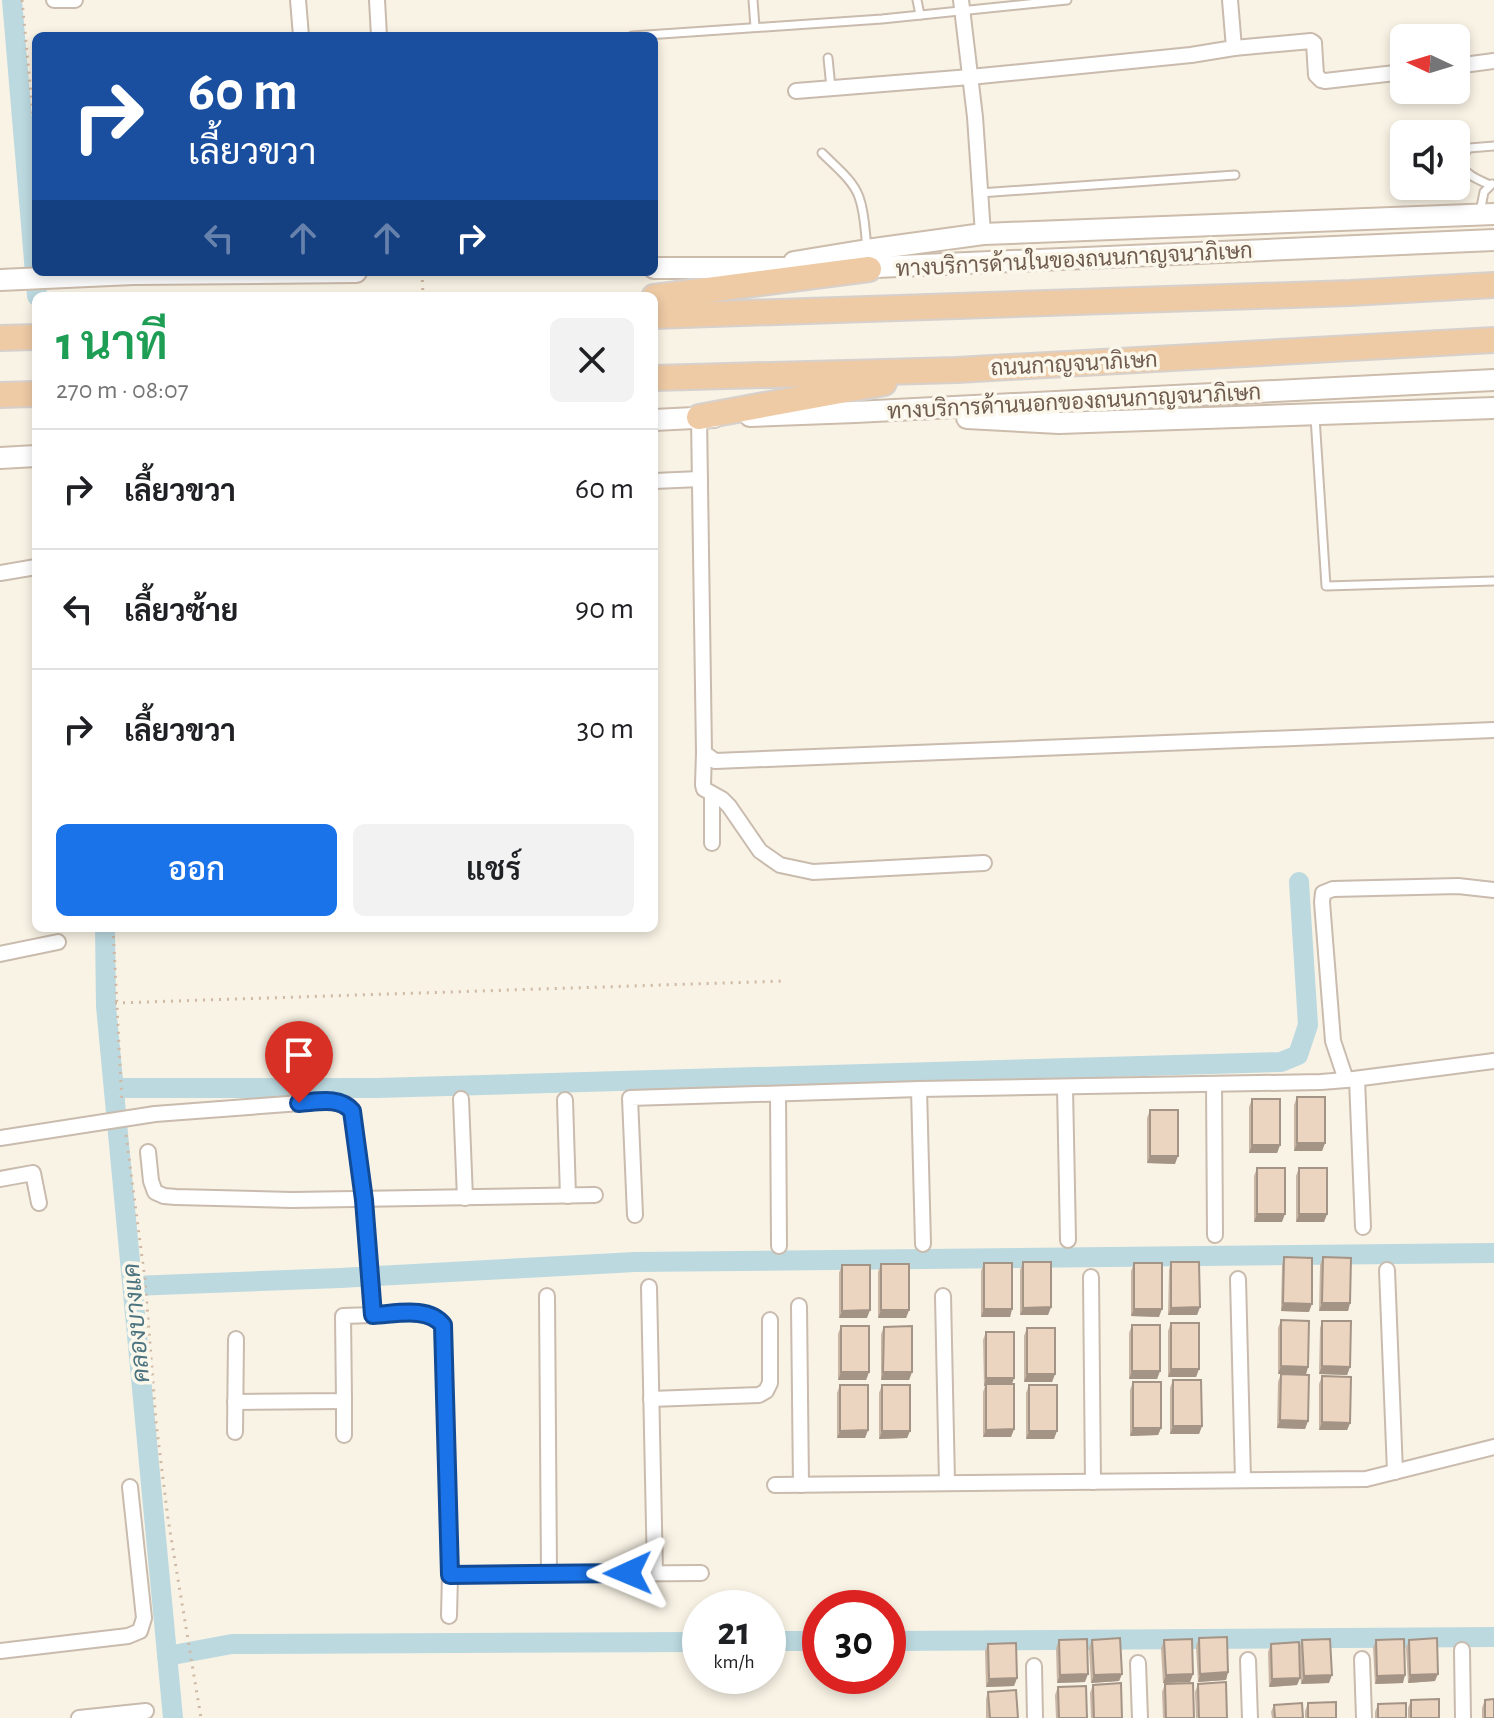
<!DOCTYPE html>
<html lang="th">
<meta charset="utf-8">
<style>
:root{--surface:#fff;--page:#f2f2f2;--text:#202124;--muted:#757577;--line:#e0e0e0;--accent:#1a73e8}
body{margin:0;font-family:"Alegreya Sans",Sarabun,sans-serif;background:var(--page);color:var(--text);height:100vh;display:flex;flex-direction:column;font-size:30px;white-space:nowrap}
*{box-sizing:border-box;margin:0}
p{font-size:26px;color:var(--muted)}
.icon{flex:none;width:44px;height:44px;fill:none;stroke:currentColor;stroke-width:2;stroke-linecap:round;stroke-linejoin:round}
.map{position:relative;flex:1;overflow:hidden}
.details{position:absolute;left:32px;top:292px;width:626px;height:640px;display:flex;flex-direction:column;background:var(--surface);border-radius:12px;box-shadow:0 4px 12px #0003}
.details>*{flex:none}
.banner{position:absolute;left:32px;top:32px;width:626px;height:244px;border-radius:12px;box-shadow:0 4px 12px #0003;background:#1a4fa0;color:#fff;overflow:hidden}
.needle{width:52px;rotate:274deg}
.buttons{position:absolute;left:1390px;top:24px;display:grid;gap:16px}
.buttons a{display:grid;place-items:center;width:80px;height:80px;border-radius:12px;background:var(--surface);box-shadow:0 4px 12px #0003;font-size:40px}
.speed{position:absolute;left:682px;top:1590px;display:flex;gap:16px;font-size:40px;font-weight:700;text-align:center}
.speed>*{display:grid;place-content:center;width:104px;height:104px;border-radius:50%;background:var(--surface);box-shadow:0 4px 12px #0003;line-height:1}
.speed small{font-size:20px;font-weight:400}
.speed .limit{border:12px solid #d22;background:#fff;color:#111}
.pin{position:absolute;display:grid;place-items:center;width:68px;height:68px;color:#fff;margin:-82px -34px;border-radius:50% 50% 50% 0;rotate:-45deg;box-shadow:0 0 8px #0007}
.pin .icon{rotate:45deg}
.me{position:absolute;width:88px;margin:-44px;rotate:269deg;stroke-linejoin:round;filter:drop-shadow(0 0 6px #0008)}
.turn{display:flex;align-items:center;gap:28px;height:168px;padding:0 24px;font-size:36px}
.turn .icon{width:104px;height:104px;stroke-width:2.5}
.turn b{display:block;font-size:56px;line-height:68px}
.lanes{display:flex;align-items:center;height:76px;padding:0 24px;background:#0003;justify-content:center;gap:40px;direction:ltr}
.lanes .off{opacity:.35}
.round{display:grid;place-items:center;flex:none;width:84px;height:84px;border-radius:12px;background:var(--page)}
.head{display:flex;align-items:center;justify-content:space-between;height:136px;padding:0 24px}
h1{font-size:48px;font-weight:600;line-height:60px;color:#1e9e55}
.cta{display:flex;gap:16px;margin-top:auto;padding:16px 24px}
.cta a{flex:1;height:92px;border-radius:12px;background:var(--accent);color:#fff;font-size:32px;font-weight:600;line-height:92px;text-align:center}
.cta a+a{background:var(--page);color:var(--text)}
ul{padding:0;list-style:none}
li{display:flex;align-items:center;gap:24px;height:120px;padding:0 24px;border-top:2px solid var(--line)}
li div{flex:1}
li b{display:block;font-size:30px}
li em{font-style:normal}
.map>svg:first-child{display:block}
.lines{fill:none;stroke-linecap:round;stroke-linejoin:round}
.canal{stroke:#bcd9e0;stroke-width:20}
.service-casing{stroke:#c9bbad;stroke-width:11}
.minor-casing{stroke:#c9bbad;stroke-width:18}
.secondary-casing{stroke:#ccbcac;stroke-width:24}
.trunk-casing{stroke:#d7d1cd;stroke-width:28}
.path{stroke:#cfb8a4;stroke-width:3;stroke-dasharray:2 6;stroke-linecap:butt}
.service{stroke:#fff;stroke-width:7}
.minor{stroke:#fff;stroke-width:14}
.secondary{stroke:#fff;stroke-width:20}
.trunk{stroke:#eecaa5;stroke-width:24}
.wall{fill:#cab6a5}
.shaded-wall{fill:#a49486}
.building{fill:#ebd4c0;stroke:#a49486;stroke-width:2}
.route-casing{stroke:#114b97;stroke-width:20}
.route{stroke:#1a73e8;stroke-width:14}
.labels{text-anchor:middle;stroke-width:7;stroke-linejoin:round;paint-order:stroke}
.street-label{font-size:22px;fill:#6f5c4e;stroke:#fcf7eb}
.water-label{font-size:24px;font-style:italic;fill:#4b7480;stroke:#fcf7eb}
</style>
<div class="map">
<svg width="1494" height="1718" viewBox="0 0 1494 1718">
<rect width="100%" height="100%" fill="#f9f3e5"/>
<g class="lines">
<g class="canal">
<polyline points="12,0 37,296"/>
<polyline points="105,928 106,1006 173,1718"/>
<polyline points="114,1088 377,1088 1281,1062 1298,1055 1308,1025 1299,882"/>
<polyline points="133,1286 340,1278 635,1262 1494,1253"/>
<polyline points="768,1641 820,1641"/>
<polyline points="888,1641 1494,1637"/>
<polyline points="167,1656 232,1644 700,1642"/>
</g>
<defs>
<g id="service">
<polyline points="753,0 755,27"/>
<polyline points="917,0 920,15"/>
<polyline points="632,36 882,19 1067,0"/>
<polyline points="828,58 831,88"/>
<path d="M822,153C835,166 853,180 859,197C865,213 865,232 867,248"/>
<path d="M1490,185C1477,179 1465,175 1459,161L1469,148L1494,146"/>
<polyline points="980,193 1235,175"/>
<polyline points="1480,212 1484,192 1492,184"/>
<polyline points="1315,417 1326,586 1494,581"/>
</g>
<g id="minor">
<polyline points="54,0 75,0"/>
<polyline points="298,0 301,36"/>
<polyline points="377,0 379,36"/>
<polyline points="961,0 975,117 983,234"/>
<polyline points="1234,48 1311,41 1314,43 1316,75 1321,80 1325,81 1404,72"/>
<polyline points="1456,66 1494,61"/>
<polyline points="796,91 970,77 1191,55 1234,48 1230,0"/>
<polyline points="699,417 704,753 715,761 1494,730"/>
<polyline points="654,481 700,479"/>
<polyline points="0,573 36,567"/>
<polyline points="704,753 703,785 704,789 722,799 729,806 760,851 780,865 813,872 984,863"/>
<polyline points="712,794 712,843"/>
<polyline points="0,954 58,942"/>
<polyline points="1357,1079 1363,1227"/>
<polyline points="1346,1080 1333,1041 1322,902 1323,893 1333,889 1458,886 1494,890"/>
<polyline points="1214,1084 1215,1235"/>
<polyline points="1065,1087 1068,1240"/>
<polyline points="919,1089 923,1244"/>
<polyline points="778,1094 779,1246"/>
<polyline points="461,1099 465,1198"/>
<polyline points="565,1100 568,1196"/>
<polyline points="0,1138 155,1114 327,1101 346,1104 352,1111 364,1200 373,1315 343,1316 344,1401 235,1402"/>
<polyline points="148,1152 151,1181 155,1192 164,1196 176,1197 292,1200 595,1195"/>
<polyline points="0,1179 33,1173 39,1203"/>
<polyline points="635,1215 630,1098 919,1089 1321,1082 1346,1080 1494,1061"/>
<polyline points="1387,1270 1395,1472"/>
<polyline points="1091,1277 1093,1482"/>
<polyline points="1238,1279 1243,1480"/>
<polyline points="649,1287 655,1573"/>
<polyline points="547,1296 549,1574"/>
<polyline points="943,1296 947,1483"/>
<polyline points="799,1306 801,1485"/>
<path d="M373,1315C396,1314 428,1307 443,1325L450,1575L701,1573"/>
<polyline points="651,1399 759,1395 766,1391 770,1383 770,1320"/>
<polyline points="344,1401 344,1435"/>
<polyline points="235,1432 236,1339"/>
<polyline points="775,1485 1366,1479 1494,1447"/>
<polyline points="449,1616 450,1575"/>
<polyline points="1462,1650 1463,1718"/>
<polyline points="0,1651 128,1636 140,1631 144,1618 130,1487"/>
<polyline points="1362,1659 1364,1718"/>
<polyline points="1248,1660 1250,1718"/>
<polyline points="1138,1663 1140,1718"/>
<polyline points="1034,1666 1035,1718"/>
<polyline points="79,1718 146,1711"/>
</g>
<g id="secondary">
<polyline points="794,262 867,250 983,234 1494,214"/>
<polyline points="654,268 810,268"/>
<polyline points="854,268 1494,240"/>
<polyline points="0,280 133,274 356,272"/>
<polyline points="750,416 855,412 1494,380"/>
<polyline points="967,418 1059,423 1494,408"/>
<polyline points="654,420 714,417"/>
<polyline points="0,458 36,456"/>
</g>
<g id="trunk">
<polyline points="654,297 869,269"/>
<polyline points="654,316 1350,293 1494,285"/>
<polyline points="0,338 36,337"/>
<polyline points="654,378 957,370 1494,340"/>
<polyline points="0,395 36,394"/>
<polyline points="699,417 884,383"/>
</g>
</defs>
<use href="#service" class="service-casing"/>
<use href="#minor" class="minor-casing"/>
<use href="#secondary" class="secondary-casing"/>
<use href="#trunk" class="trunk-casing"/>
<g class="path">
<polyline points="22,0 36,147"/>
<polyline points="422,272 423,296"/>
<polyline points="113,928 122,1104"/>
<polyline points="115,1003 784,981"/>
<polyline points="126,1135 145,1280 156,1422 168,1519 201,1718"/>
</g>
<use href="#service" class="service"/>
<use href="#minor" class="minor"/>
<use href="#secondary" class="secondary"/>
<use href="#trunk" class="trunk"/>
</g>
<g class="wall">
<polygon points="1297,1097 1325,1143 1322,1151 1294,1151 1294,1105"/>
<polygon points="1252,1099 1280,1145 1277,1153 1249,1153 1249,1107"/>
<polygon points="1150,1110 1175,1164 1147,1163 1147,1118"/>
<polygon points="1257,1168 1282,1222 1254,1222 1254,1176"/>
<polygon points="1299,1168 1327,1214 1324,1222 1296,1222 1296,1176"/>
<polygon points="1284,1257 1309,1312 1281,1311 1282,1265"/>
<polygon points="1323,1257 1350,1303 1348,1311 1319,1311 1320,1265"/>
<polygon points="1023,1262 1051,1307 1048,1315 1020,1315 1020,1270"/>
<polygon points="1171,1262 1200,1307 1197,1315 1168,1315 1169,1270"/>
<polygon points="984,1263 1012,1309 1010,1317 981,1317 981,1271"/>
<polygon points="1134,1263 1159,1317 1131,1316 1131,1271"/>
<polygon points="881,1264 909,1310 906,1318 878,1318 878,1272"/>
<polygon points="842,1265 867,1318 839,1318 839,1273"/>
<polygon points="1281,1320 1308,1367 1306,1374 1278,1374 1278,1328"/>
<polygon points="1322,1321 1350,1367 1347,1375 1319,1374 1320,1328"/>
<polygon points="1171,1323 1199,1369 1196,1377 1168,1377 1168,1331"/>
<polygon points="1132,1325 1160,1371 1157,1379 1129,1379 1129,1333"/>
<polygon points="841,1326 869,1372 866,1380 838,1380 838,1334"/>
<polygon points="884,1327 912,1372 909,1380 881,1380 881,1334"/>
<polygon points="1027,1328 1055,1374 1052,1382 1024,1382 1024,1336"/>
<polygon points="986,1332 1014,1378 1012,1384 1014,1429 1011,1437 983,1437 983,1392 985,1386 984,1386 983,1340"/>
<polygon points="1281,1374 1308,1421 1305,1429 1277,1428 1278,1382"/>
<polygon points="1322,1376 1350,1423 1347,1430 1319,1430 1319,1384"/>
<polygon points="1173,1380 1202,1426 1199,1434 1170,1434 1170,1388"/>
<polygon points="1133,1382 1161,1428 1158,1435 1130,1436 1130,1390"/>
<polygon points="840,1385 868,1430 865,1438 837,1438 837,1393"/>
<polygon points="882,1385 910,1431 907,1438 879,1439 879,1393"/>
<polygon points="1029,1385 1054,1439 1026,1439 1026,1393"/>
<polygon points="1199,1638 1228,1672 1226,1680 1198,1682 1196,1646"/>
<polygon points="1059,1640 1085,1682 1057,1683 1056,1648"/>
<polygon points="1092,1640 1122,1674 1119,1681 1091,1683 1089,1648"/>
<polygon points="1164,1640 1193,1674 1190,1682 1163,1683 1161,1648"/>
<polygon points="1302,1640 1329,1683 1301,1684 1299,1648"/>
<polygon points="1376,1640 1403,1683 1375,1684 1373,1648"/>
<polygon points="1409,1640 1435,1681 1408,1683 1406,1648"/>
<polygon points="988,1644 1017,1678 1014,1686 986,1687 985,1651"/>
<polygon points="1271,1644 1300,1678 1297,1685 1269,1687 1268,1652"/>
<polygon points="1165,1684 1194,1718 1163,1718 1162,1692"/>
<polygon points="1198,1684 1227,1718 1196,1718 1195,1692"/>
<polygon points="1093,1685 1122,1718 1091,1718 1090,1693"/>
<polygon points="1058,1687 1087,1718 1056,1718 1055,1695"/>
<polygon points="988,1692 1018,1718 986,1718 986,1699"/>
<polygon points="1411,1700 1439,1718 1408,1718 1408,1708"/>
<polygon points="1485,1700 1494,1718 1482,1718 1482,1708"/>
<polygon points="1308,1703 1336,1718 1305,1718 1305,1711"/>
<polygon points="1378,1704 1406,1718 1375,1718 1375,1712"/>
<polygon points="1274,1705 1303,1718 1272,1718 1271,1712"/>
</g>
<g class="shaded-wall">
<polygon points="1297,1143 1325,1143 1322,1151 1294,1151"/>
<polygon points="1252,1145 1280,1145 1277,1153 1249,1153"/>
<polygon points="1150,1156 1178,1156 1175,1164 1147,1163"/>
<polygon points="1257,1214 1285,1214 1282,1222 1254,1222"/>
<polygon points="1299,1214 1327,1214 1324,1222 1296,1222"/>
<polygon points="1283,1303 1312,1304 1309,1312 1281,1311"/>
<polygon points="1322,1303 1350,1303 1348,1311 1319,1311"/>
<polygon points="1051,1307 1048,1315 1020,1315 1023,1308"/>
<polygon points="1200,1307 1197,1315 1168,1315 1171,1308"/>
<polygon points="984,1309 1012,1309 1010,1317 981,1317"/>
<polygon points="1134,1309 1162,1309 1159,1317 1131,1316"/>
<polygon points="870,1310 867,1318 839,1318 842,1311"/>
<polygon points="881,1310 909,1310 906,1318 878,1318"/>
<polygon points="1281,1366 1308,1367 1306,1374 1278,1374"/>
<polygon points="1322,1366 1350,1367 1347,1375 1319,1374"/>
<polygon points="1171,1369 1199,1369 1196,1377 1168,1377"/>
<polygon points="1132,1371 1160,1371 1157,1379 1129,1379"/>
<polygon points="841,1372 869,1372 866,1380 838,1380"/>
<polygon points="883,1372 912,1372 909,1380 881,1380"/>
<polygon points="1027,1374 1055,1374 1052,1382 1024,1382"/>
<polygon points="986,1378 1014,1378 1011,1386 984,1386"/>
<polygon points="1280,1420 1308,1421 1305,1429 1277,1428"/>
<polygon points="1322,1422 1350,1423 1347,1430 1319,1430"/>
<polygon points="1173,1426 1202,1426 1199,1434 1170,1434"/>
<polygon points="1133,1428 1161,1428 1158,1435 1130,1436"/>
<polygon points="1014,1429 1011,1437 983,1437 986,1430"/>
<polygon points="868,1430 865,1438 837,1438 840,1431"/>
<polygon points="882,1431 910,1431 907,1438 879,1439"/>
<polygon points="1029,1431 1057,1431 1054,1439 1026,1439"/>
<polygon points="1228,1672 1226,1680 1198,1682 1200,1674"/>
<polygon points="1088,1674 1085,1682 1057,1683 1060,1675"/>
<polygon points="1122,1674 1119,1681 1091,1683 1094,1675"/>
<polygon points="1193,1674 1190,1682 1163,1683 1166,1675"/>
<polygon points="1438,1674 1435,1681 1408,1683 1410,1675"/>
<polygon points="1332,1675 1329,1683 1301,1684 1304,1676"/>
<polygon points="1405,1675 1403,1683 1375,1684 1377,1676"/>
<polygon points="1017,1678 1014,1686 986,1687 989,1679"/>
<polygon points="1300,1678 1297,1685 1269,1687 1272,1679"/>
</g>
<g class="building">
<rect x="1297" y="1097" width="28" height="46"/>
<rect x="1252" y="1099" width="28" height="46"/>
<rect x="1150" y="1110" width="28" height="46"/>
<rect x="1257" y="1168" width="28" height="46"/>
<rect x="1299" y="1168" width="28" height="46"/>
<polygon points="1284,1257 1312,1258 1312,1304 1283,1303"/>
<polygon points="1323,1257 1351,1258 1350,1303 1322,1303"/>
<polygon points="1023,1262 1051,1262 1051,1307 1023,1308"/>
<polygon points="1171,1262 1199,1262 1200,1307 1171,1308"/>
<rect x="984" y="1263" width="28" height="46"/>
<rect x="1134" y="1263" width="28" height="46"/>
<rect x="881" y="1264" width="28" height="46"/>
<polygon points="842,1265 870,1265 870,1310 842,1311"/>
<polygon points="1281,1320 1309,1321 1308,1367 1281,1366"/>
<polygon points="1322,1321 1351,1321 1350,1367 1322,1366"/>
<rect x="1171" y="1323" width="28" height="46"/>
<rect x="1132" y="1325" width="28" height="46"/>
<rect x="841" y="1326" width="28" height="46"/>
<polygon points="912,1326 912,1372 883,1372 884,1327"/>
<rect x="1027" y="1328" width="28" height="46"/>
<rect x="986" y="1332" width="28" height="46"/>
<polygon points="1281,1374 1309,1375 1308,1421 1280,1420"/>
<polygon points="1322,1376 1351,1377 1350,1423 1322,1422"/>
<polygon points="1173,1380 1201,1380 1202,1426 1173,1426"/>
<rect x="1133" y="1382" width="28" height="46"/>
<polygon points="986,1384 1014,1384 1014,1429 986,1430"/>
<polygon points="840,1385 868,1385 868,1430 840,1431"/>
<rect x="882" y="1385" width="28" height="46"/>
<rect x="1029" y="1385" width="28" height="46"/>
<polygon points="1227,1637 1228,1672 1200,1674 1199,1638"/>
<polygon points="1120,1638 1122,1674 1094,1675 1092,1640"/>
<polygon points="1437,1638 1438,1674 1410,1675 1409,1640"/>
<polygon points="1087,1639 1088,1674 1060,1675 1059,1640"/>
<polygon points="1192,1639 1193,1674 1166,1675 1164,1640"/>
<polygon points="1330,1639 1332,1675 1304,1676 1302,1640"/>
<polygon points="1404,1639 1405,1675 1377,1676 1376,1640"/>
<polygon points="1299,1642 1300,1678 1272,1679 1271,1644"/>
<polygon points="1016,1643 1017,1678 989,1679 988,1644"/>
<polygon points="1226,1682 1227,1718 1199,1718 1198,1684"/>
<polygon points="1121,1683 1122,1718 1094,1718 1093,1685"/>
<polygon points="1193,1683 1194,1718 1166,1718 1165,1684"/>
<polygon points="1086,1686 1087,1718 1059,1718 1058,1687"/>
<polygon points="1016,1690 1018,1718 990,1718 988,1692"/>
<polygon points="1439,1699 1439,1718 1411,1718 1411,1700"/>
<polygon points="1494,1699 1494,1718 1485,1718 1485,1700"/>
<polygon points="1336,1702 1336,1718 1308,1718 1308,1703"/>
<polygon points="1302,1703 1303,1718 1275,1718 1274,1705"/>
<polygon points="1406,1703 1406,1718 1378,1718 1378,1704"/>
</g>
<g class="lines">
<defs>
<path id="route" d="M299,1103C317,1102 339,1096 352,1111L364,1200L373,1315C396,1314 428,1306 443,1325L450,1575L628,1573"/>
</defs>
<use href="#route" class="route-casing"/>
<use href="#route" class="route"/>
</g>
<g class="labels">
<g class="street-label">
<text transform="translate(1074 259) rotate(-3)" y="8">ทางบริการด้านในของถนนกาญจนาภิเษก</text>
<text transform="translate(1074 363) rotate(-3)" y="8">ถนนกาญจนาภิเษก</text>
<text transform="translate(1074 401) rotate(-3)" y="8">ทางบริการด้านนอกของถนนกาญจนาภิเษก</text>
</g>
<g class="water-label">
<text transform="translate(136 1323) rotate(-95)" y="8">คลองบางแค</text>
</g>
</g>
</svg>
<div class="buttons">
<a><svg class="needle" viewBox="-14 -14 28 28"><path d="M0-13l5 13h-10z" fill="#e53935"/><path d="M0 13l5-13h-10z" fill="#757577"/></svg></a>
<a><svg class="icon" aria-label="sound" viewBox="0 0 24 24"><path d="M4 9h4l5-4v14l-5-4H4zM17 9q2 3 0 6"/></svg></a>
</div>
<div class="speed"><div>21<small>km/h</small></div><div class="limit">30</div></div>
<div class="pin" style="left:299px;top:1103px;background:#d93025"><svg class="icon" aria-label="arrive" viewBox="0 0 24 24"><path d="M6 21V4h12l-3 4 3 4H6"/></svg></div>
<svg class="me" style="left:628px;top:1573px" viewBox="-20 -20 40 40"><path d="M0-17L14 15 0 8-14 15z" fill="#1a73e8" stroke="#fff" stroke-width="4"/></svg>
<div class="banner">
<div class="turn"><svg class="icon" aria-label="right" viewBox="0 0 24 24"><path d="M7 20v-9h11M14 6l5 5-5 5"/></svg><div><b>60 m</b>เลี้ยวขวา</div></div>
<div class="lanes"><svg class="icon off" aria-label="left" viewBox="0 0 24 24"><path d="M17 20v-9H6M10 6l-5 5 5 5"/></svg><svg class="icon off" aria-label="ahead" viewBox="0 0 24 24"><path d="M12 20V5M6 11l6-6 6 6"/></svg><svg class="icon off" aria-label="ahead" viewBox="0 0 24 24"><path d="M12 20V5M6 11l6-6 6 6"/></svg><svg class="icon" aria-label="right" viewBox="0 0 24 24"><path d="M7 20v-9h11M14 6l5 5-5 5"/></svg></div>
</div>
<section class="details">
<div class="head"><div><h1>1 นาที</h1><p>270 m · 08:07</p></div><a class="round"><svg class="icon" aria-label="close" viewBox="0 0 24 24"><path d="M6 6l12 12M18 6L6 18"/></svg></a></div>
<ul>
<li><svg class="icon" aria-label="right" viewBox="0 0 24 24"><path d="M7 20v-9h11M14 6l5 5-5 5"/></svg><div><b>เลี้ยวขวา</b></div><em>60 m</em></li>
<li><svg class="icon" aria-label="left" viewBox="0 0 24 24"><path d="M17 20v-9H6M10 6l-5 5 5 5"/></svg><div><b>เลี้ยวซ้าย</b></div><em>90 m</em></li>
<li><svg class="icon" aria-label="right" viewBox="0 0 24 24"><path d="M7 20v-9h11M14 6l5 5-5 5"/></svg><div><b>เลี้ยวขวา</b></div><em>30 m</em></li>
</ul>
<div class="cta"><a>ออก</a><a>แชร์</a></div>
</section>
</div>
